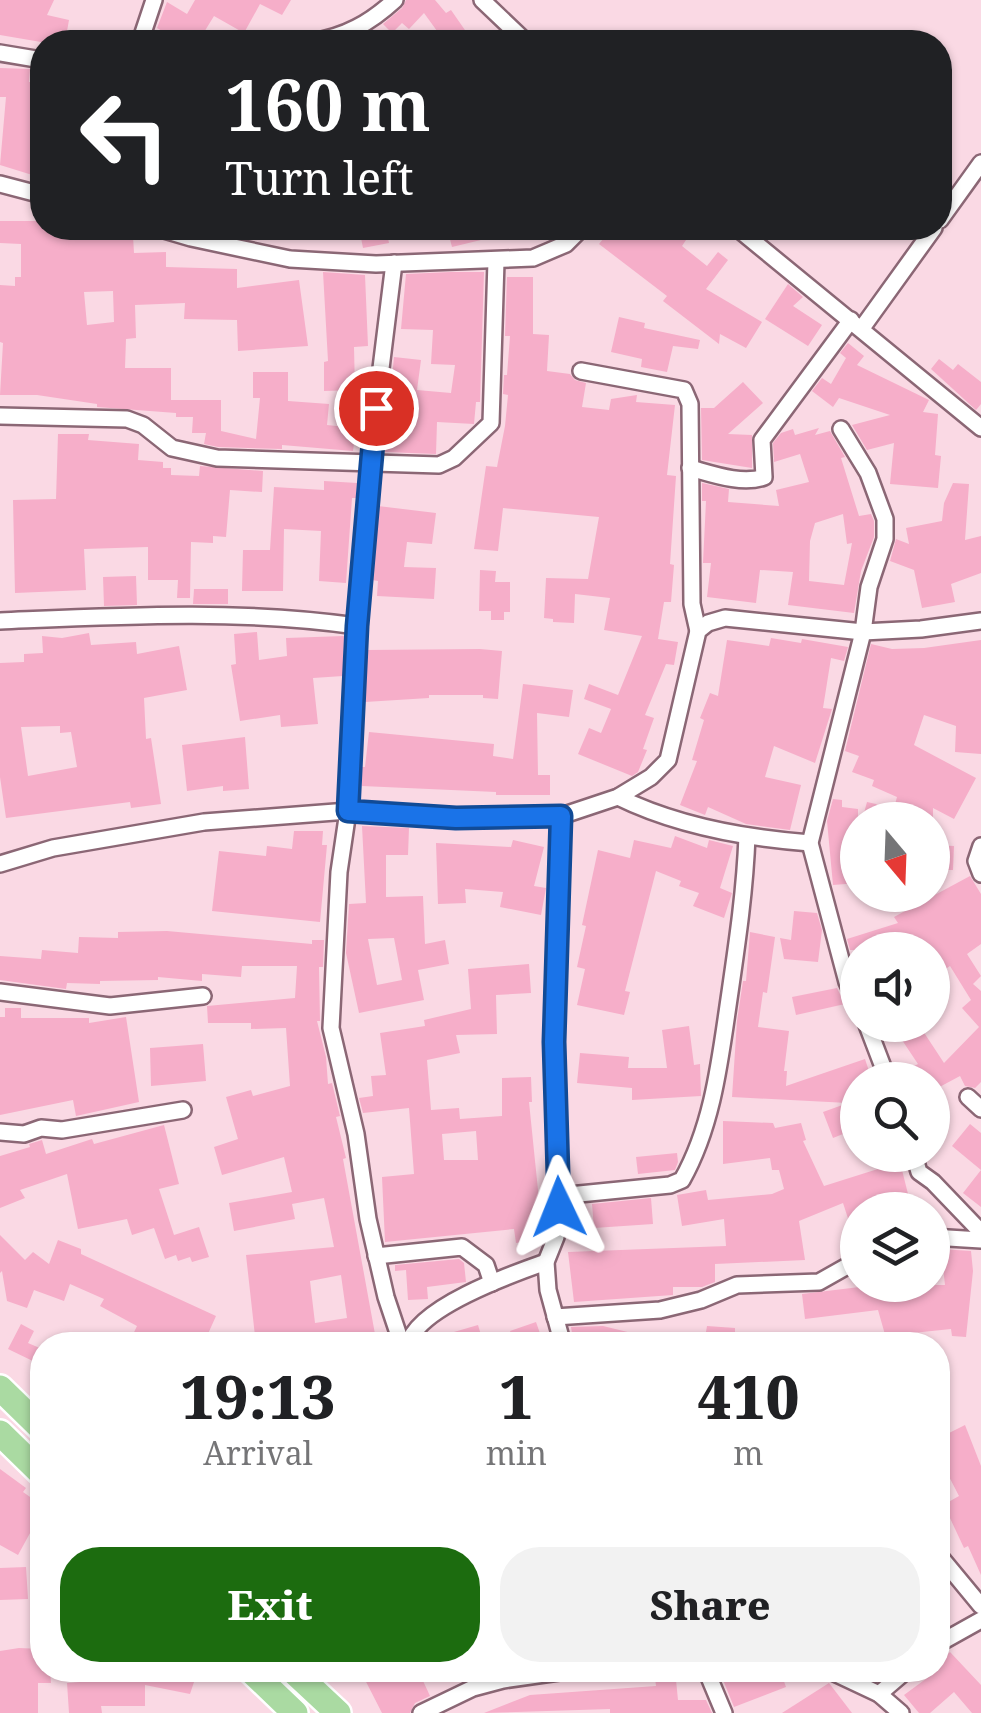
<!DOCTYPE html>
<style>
:root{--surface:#fff;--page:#f2f2f2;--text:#202124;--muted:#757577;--accent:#1c6c0f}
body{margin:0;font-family:"Noto Serif",serif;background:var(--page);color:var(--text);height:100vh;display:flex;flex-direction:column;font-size:38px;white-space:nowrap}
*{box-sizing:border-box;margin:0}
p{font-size:32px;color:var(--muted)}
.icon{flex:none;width:55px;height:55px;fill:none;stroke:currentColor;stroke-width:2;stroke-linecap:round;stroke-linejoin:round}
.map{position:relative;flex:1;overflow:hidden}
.side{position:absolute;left:30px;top:1332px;width:920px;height:350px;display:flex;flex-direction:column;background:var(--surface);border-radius:40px;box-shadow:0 2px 8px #0004}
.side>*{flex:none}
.guide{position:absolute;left:30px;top:30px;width:922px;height:210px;border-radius:40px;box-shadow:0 2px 8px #0004;background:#202124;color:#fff;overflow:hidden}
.needle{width:65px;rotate:161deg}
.tools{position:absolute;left:840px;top:802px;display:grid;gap:20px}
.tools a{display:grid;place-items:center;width:110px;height:110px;border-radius:50%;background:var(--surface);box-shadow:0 2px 8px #0004;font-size:50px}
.pin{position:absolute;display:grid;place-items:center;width:85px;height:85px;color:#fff;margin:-42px;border:5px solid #fff;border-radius:50%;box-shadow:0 2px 10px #0007}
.me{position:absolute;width:110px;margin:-55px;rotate:358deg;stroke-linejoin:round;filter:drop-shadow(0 0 8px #0008)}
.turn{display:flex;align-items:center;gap:35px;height:210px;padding:0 30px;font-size:45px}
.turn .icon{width:130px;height:130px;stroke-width:2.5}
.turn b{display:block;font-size:70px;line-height:85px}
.eta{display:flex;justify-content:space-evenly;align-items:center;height:170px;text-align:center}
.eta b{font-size:60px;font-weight:800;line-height:70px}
.action{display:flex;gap:20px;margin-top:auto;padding:20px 30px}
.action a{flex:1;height:115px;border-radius:40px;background:var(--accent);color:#fff;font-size:40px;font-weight:800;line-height:115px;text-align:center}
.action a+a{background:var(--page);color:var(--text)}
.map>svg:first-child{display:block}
.building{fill:#f6aec9;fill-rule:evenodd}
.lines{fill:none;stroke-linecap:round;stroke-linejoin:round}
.minor-casing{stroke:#8b6775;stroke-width:20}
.trunk-casing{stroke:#fff;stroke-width:30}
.minor{stroke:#fff;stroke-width:15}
.trunk{stroke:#aadaa2;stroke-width:25}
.route-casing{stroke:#114b97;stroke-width:25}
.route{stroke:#1a73e8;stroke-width:18}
</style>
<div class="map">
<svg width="981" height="1713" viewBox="0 0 981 1713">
<rect width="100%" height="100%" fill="#fad9e4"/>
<g class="building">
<polygon points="0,0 54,0 47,15 69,20 65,42 41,42 0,35"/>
<polygon points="195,0 291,0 282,15 260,4 244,33 214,16 198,42 181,42 157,28 167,2 187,14"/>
<polygon points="406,0 435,0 446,13 451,10 467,33 453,42 445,42 424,13 409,29 402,23 392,33 383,24 402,8"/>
<polygon points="0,68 30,69 29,82 42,82 42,178 0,165 6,97 0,97"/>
<path d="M0,221H42V228H85V238L133,236L134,253L166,252V267L237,269V288L299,280L308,346L238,351L237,320L184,319L185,303L135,305L136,338L126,339L125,368H171V400H221V431L256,439L260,398H253V372H288V401L329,404L327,425L356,428L353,451L282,445V449L218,447L204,444L206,433H192L193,417H176V413L97,407V404L37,395H0L3,343L0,342V285L15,286V277H21V244L0,243ZM113,291L114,322L87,325L84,292Z"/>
<polygon points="359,228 386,228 389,243 363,248"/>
<polygon points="447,228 478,228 481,240 452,247"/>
<polygon points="612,228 674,228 688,237 682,246 707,266 718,252 728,260 706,289 762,322 746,348 720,334 719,344 663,301 667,296 599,244"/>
<polygon points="323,272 365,275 368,346 354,347 355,390 324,391 324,362 328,361"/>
<polygon points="451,272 484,272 480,402 476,402 474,424 437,422 436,454 385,452 394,357 421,360 417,390 451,393 455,365 431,364 433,330 401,329 406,274"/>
<polygon points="507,277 533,277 533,334 549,335 547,371 570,374 575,380 586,383 582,407 609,410 611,399 637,395 636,402 675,405 667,475 676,476 670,564 674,565 671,602 664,602 658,639 678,642 674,665 666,664 645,715 654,718 643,749 647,750 638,772 632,776 578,754 589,728 601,733 611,709 584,699 589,684 618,695 642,636 604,630 610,598 575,594 574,623 553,622 553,619 544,618 546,578 588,579 599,517 503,508 498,551 474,549 486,466 497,467 505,426 508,395 503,394 504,375 507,375 510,336 505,336"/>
<polygon points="788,284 803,297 793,306 822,325 808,346 765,319"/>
<polygon points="619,317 645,323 644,328 700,340 698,349 673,346 667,372 641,367 642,359 611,352"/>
<polygon points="848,343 864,356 857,365 929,400 923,412 938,414 935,455 941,456 938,488 890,484 894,443 867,450 852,425 890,415 839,398 833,407 812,391 822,378 831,384 846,358 840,353"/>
<polygon points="939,359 953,370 958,364 981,382 981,404 976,410 931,369"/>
<polygon points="743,382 763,403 728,434 752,435 752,468 702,460 701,408 714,408"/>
<path d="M819,428L815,435L830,431L845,457L841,458L859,516L871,514L874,521V537L861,571L854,613L788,605L793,572L760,570L756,603L707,597L711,563H703L706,501H702V483L729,489L728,502L779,506L776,490L809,482L800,454L774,462L773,443L781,433L793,429L795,435ZM843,514L847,544L852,543L844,585L809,581L810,541L815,523Z"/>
<polygon points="58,434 89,434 88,440 139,444 138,460 163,462 163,468 171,468 171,475 199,476 200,466 263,471 262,492 230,490 226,537 213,536 213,543 191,542 190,598 177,598 178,580 148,580 148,547 84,549 86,590 15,593 13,500 56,499"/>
<polygon points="324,481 357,483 356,498 352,498 346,583 319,581 321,531 284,529 283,591 242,591 243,550 270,550 274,487 324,490"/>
<polygon points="953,483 969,484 965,540 981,536 981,573 951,584 955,602 922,608 914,570 890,561 896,539 909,544 906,528 942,521 944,503"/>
<polygon points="378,506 436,513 432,544 407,542 404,567 436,568 434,599 377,596 378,581 372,580"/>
<polygon points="480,570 496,571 495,582 510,582 510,612 504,612 504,620 491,620 491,611 479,611"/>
<polygon points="136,576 137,605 104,606 103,577"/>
<polygon points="194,589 228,589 228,604 193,604"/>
<polygon points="257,632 259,660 287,656 286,638 344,636 343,676 313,678 318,724 281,727 280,715 240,721 231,665 236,664 234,634"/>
<path d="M89,633L91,645L136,642L137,654L179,646L187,690L144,698L146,739L151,738L161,804L131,808L130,802L6,818L0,777V663L24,662V654L43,653L42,636L62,638ZM60,726V733L71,732L77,767L28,776L21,727Z"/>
<polygon points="771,638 801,643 802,639 848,647 844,661 831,658 823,708 832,709 815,763 774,746 765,777 801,785 790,830 746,824 708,807 705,815 680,805 697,761 692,760 704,720 700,718 710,693 718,696 727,640 769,646"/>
<polygon points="981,640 981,754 955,752 956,726 924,715 914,745 976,778 954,819 933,808 933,820 862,820 867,802 894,808 897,797 872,786 874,780 852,772 859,756 845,751 871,644 892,649 924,648"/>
<polygon points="480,649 502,651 498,699 483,698 483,695 429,695 429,698 365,702 367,650"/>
<polygon points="523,684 573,690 569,717 537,713 538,775 550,775 550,795 496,795 496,792 362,786 362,767 365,767 369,732 494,744 493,756 513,759"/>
<polygon points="245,737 249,789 223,791 223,786 187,791 182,745"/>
<polygon points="833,799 842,800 842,807 858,809 858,883 833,885 827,821"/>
<path d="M362,826L409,828L408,855H386V897L423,896L425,944L445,940L449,964L418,970L424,1000L359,1013L346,953L349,904L366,903ZM394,938L402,980L377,985L368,939Z"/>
<polygon points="294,831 323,831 322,845 327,845 320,922 212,911 219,851 266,856 267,846 292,849"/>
<polygon points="675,836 707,848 709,840 733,846 720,888 732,893 724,918 693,906 699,893 679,886 681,881 656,871 625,991 630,992 624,1015 577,1005 585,969 577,967 586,926 582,925 598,850 630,858 634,840 671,848"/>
<polygon points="513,840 544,847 534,886 546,888 541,915 500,907 503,892 465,889 466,903 438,904 436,843 511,847"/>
<polygon points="932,845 954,846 953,870 932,870"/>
<polygon points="970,876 981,894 981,944 967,954 981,976 973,984 981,991 981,1082 975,1088 965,1086 960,1076 932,1091 932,1080 899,1080 898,1075 918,1064 892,1025 919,1025 944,1063 979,1027 962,1008 971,1000 950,966 932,978 932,950 850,950 847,939 898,923 894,917"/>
<polygon points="794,911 817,913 822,930 818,962 784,959 780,938 791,940"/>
<path d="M167,931L312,944V940H324L323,967H319L320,1021H317L326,1057L328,1084L332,1083L340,1116L336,1117L346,1158L343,1159L377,1345H256L246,1255L334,1247L324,1198L292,1204L295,1219L234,1231L229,1203L292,1192L284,1157L222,1175L214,1147L238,1139L226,1097L251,1090L253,1096L290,1086L286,1028L251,1029V1023H208L207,1006L295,998L297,966H242L241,977L202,974V981L158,977V980L100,981V984L67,983L66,989L0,980V956L41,959L42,950L78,953L79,937L118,938V932ZM341,1275L347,1318L315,1323L310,1281Z"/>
<polygon points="750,932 775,937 767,993 763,992 758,1027 789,1031 784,1071 787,1071 786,1086 865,1059 872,1080 858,1080 858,1128 833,1138 823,1112 848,1103 732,1097 737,1021 743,981 746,981"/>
<path d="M529,964L531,993L496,995L497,1034L456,1035L460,1053L427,1060L431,1110L459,1108L460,1119L502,1116V1078L531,1077L532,1102H529L543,1239L516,1243L514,1229L385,1242L382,1177L414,1174L409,1108L363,1113L359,1098L373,1096L371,1076L386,1075L380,1033L425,1026L424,1020L471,1009L468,969ZM476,1131L478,1160H444L442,1134Z"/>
<polygon points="837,988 845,1004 796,1015 792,997"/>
<polygon points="5,1008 21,1008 21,1018 89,1018 89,1023 126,1017 139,1102 76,1116 73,1100 0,1115 0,1017 5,1017"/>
<polygon points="689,1026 694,1065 700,1064 701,1096 632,1100 632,1088 577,1083 580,1053 629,1057 628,1068 667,1068 662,1030"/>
<polygon points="203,1044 206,1081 151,1086 150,1048"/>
<polygon points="723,1121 773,1123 775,1128 801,1123 806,1140 803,1141 824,1186 900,1162 912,1210 858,1210 858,1239 855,1240 843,1203 799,1221 805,1260 715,1264 715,1282 702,1287 673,1287 673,1295 574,1302 568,1252 726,1246 724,1219 682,1226 677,1195 706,1190 708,1200 772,1194 784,1189 779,1170 772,1170 770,1158 723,1164"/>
<polygon points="970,1124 981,1133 981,1207 963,1193 981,1170 952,1146"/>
<polygon points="164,1125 179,1184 159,1189 174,1235 199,1227 209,1257 192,1262 190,1257 178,1261 176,1255 165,1259 154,1228 132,1235 127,1219 78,1229 67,1174 20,1190 25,1198 0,1208 0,1156 30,1147 29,1144 42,1140 46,1154 92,1139 94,1144"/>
<polygon points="677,1153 678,1162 675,1170 638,1174 636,1157"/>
<polygon points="651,1198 653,1224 594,1228 592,1204"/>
<polygon points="0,1235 25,1260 33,1252 49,1264 58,1240 81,1249 81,1254 216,1316 203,1345 128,1345 137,1326 100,1306 104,1299 70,1284 64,1301 34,1290 27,1308 7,1301 2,1271 0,1273"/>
<polygon points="941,1249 971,1251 973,1271 966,1337 952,1336 951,1329 903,1334 907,1345 888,1345 878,1310 805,1319 802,1294 876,1285 945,1285"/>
<polygon points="459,1259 464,1263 466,1282 427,1287 428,1299 408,1300 406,1270 395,1271 395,1265"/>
<polygon points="536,1322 544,1345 516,1345 510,1331"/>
<polygon points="21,1324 34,1331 28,1343 42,1349 39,1364 8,1349"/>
<polygon points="478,1325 484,1345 422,1345 423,1341"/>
<polygon points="603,1326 648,1337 648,1333 706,1332 707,1326 735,1328 735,1333 760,1335 760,1345 574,1345 571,1327"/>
<polygon points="938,1412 947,1434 965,1425 981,1466 981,1575 968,1546 964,1548 949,1516 938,1522 938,1508 959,1496 944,1467 938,1471"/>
<polygon points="0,1469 26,1488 23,1492 40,1504 37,1508 42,1512 42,1530 35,1524 18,1555 0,1545"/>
<polygon points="26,1567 28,1599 0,1600 0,1568"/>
<polygon points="19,1648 42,1649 42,1670 50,1670 51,1683 38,1683 38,1713 0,1713 0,1651"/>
<polygon points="950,1652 981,1685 981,1713 972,1713 954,1692 930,1713 919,1713 904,1695 938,1670 938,1663"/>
<polygon points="117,1670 198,1670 190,1694 145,1685 145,1706 101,1706 102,1713 69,1713 67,1683 117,1679"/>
<polygon points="360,1670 418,1670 430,1696 415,1703 410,1713 382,1713"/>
<polygon points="654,1670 675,1670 678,1700 706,1700 712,1713 610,1713 610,1709 484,1713 530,1695 656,1686"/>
<polygon points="719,1670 780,1670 786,1687 734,1707"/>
<polygon points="829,1683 852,1713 782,1713"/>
</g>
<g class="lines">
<defs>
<g id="minor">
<polyline points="482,0 526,42"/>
<polyline points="140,42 154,0"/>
<path d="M311,42C345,37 370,23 395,0"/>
<polyline points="0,53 42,60"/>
<polyline points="0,184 42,195"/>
<polyline points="940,220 981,163"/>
<polyline points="157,228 191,238 290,259 376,264 533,258 566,244 582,228"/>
<polyline points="737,228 981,428"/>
<polyline points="394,263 372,441 357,626 348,811 339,872 331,1028 356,1134 368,1219 386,1297 402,1345"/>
<polyline points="862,328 934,228"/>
<polyline points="581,371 684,390 690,404 692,604 698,631"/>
<polyline points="0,416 127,419 143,425 172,448 217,458 439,465 454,458 491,423 496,261"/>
<polyline points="841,429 868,473 885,519 885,539 869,587 863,632 810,843 847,982 858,1005"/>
<path d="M690,468C712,474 742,485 764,477L762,440L851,320"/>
<path d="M0,621C119,616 239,609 357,626"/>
<path d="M618,797C677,826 744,838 810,843"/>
<polyline points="561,816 554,1042 559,1207 556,1237 546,1262 548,1290 563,1345"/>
<polyline points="981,846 976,861 981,874"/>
<polyline points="0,864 53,848 204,822 348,811 456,818 561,816 618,797 651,777 668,760 698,631 708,623 725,618 863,632 921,629 981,621"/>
<polyline points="0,992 110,1006 203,996"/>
<polyline points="867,1025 888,1080"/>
<polyline points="968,1097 981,1109"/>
<polyline points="0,1132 24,1134 41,1128 62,1130 183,1110"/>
<polyline points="914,1155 919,1172 933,1182 981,1232"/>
<path d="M559,1196L670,1185L682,1180C713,1125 720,1060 729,999C737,944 745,891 747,836"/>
<polyline points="932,1237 981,1240"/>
<polyline points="376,1256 462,1247 486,1265 492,1283"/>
<polyline points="555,1317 660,1310 701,1300 737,1285 819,1282 858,1260"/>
<path d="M408,1345C417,1307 512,1274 546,1262"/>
<polyline points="938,1554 981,1606"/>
<polyline points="938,1644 981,1620"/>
<polyline points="706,1670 724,1713"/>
<polyline points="828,1670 879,1694 901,1713"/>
<polyline points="879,1694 907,1670"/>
<polyline points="421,1713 473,1688 503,1680 573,1670"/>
</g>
<g id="trunk">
<polyline points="0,1388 42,1429"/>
<polyline points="0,1433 42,1474"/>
<polyline points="250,1670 295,1713"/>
<polyline points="292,1670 338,1713"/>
</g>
</defs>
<use href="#minor" class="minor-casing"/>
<use href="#trunk" class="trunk-casing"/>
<use href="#minor" class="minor"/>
<use href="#trunk" class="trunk"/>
</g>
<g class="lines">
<defs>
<polyline id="route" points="376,408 357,626 348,811 456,818 561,816 554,1042 559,1207"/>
</defs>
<use href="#route" class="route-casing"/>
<use href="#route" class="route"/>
</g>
</svg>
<div class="tools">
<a><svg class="needle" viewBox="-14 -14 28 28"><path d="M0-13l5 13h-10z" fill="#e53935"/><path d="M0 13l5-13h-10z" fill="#757577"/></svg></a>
<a><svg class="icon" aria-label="sound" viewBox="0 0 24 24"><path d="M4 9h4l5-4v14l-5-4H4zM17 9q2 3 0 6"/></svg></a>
<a><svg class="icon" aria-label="search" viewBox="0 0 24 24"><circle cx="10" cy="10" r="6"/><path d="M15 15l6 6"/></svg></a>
<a><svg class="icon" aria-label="layers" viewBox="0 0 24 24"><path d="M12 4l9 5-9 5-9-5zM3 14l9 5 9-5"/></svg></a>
</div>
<div class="pin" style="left:376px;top:408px;background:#d93025"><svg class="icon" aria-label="arrive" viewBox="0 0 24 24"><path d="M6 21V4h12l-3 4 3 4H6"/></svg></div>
<svg class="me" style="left:559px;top:1207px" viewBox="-20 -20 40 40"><path d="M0-17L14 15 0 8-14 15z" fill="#1a73e8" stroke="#fff" stroke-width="4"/></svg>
<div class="guide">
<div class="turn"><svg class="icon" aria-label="left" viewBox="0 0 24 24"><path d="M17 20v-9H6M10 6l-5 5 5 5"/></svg><div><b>160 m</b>Turn left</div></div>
</div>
<section class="side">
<div class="eta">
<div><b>19:13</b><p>Arrival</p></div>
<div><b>1</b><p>min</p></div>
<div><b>410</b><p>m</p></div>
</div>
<div class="action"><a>Exit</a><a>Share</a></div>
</section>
</div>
